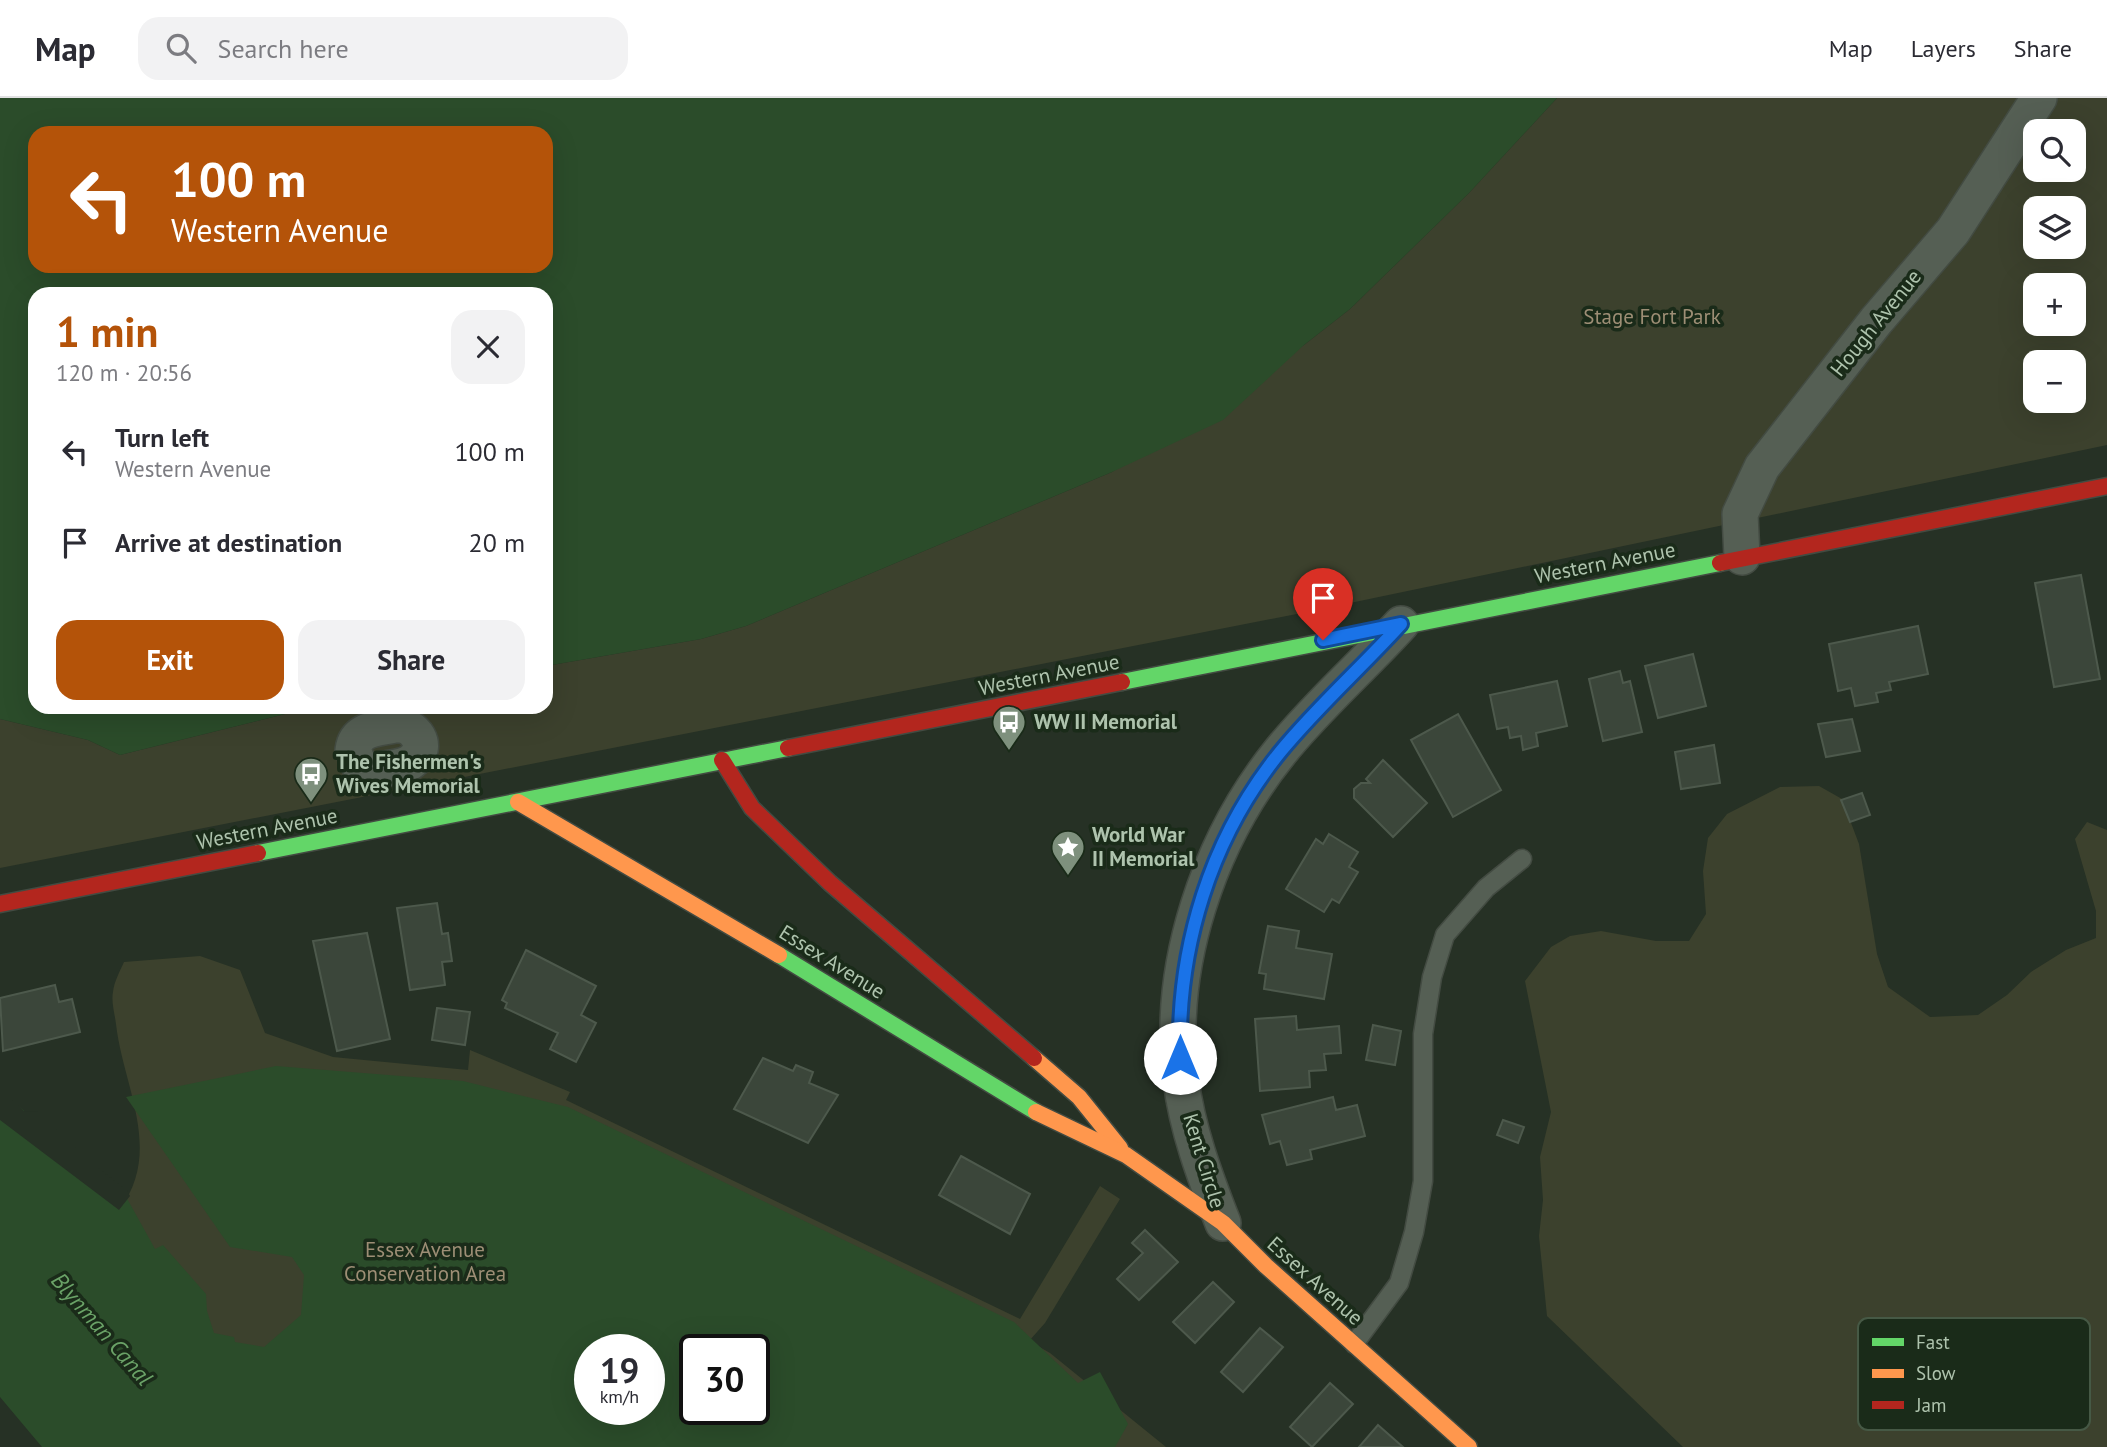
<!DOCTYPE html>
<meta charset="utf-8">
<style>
:root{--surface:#fff;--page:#f2f2f3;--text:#2b2b33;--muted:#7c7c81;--line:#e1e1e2;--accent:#b45309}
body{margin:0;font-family:"PT Sans",sans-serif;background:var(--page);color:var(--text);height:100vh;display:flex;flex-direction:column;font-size:26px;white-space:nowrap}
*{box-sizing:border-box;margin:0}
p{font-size:23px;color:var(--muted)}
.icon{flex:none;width:38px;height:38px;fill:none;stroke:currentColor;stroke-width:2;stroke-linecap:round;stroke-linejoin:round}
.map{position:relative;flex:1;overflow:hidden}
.drawer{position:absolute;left:28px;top:189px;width:525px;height:427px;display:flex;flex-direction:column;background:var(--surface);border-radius:21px;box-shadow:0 7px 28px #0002}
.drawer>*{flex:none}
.banner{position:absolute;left:28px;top:28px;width:525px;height:147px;border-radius:21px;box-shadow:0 7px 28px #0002;background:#b45309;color:#fff;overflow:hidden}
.tools{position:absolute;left:2023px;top:21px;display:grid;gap:14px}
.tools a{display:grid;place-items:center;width:63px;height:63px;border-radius:14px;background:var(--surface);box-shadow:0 7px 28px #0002;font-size:35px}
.speed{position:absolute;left:574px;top:1236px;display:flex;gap:14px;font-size:35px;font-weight:700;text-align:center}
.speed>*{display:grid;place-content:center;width:91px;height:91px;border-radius:50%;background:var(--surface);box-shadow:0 7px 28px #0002;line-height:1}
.speed small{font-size:18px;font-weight:400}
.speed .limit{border:4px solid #111;border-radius:10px;background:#fff;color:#111}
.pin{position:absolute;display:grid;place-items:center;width:60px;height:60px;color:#fff;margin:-72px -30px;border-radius:50% 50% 50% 0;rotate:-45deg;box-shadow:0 0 7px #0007}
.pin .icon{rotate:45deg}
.me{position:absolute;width:77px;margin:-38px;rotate:0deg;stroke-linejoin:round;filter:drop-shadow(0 0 5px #0008)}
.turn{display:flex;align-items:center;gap:24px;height:147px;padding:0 28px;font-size:32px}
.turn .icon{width:91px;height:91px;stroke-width:2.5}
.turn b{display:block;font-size:49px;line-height:60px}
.round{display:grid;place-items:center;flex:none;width:74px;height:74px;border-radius:21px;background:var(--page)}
.head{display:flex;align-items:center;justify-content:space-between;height:119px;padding:0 28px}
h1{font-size:42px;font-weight:800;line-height:52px;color:var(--accent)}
.cta{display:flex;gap:14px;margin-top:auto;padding:14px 28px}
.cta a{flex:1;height:80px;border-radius:21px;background:var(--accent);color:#fff;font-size:28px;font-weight:800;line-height:80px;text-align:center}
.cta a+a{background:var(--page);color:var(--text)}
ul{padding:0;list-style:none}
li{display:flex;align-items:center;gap:21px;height:91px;padding:0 28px}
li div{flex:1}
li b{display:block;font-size:26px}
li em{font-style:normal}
header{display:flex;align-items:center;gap:42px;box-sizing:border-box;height:98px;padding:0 35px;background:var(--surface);border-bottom:2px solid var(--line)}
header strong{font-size:33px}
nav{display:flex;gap:38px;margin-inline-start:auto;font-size:24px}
.search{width:490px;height:63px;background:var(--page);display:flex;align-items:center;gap:18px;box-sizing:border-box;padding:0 24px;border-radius:21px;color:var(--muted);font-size:26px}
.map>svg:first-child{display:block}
.green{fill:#3c412d;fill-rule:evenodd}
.water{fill:#2b4c2a;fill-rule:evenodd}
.pier{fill:#263125}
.building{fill:#3b463a;stroke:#4d594c;stroke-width:2}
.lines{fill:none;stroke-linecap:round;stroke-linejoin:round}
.lane-casing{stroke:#434b42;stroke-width:21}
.street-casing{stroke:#434b42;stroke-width:38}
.fast-casing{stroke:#434b42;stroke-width:19}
.slow-casing{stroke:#434b42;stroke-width:19}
.jam-casing{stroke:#434b42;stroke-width:19}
.lane{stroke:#555f54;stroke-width:18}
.street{stroke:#555f54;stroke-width:35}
.fast{stroke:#63d668;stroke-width:16}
.slow{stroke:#ff974d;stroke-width:16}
.jam{stroke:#b3261e;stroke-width:16}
.route-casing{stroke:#114b97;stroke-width:18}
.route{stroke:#1a73e8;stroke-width:12}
.labels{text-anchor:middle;stroke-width:7;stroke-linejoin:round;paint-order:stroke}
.park-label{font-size:21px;fill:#9d8e75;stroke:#1a2b19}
.street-label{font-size:21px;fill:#aec3ad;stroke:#1a2b19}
.poi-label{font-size:21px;font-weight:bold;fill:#aec3ad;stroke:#1a2b19;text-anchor:start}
.water-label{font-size:23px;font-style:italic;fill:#6aa267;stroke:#1a2b19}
.key{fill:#1a2b19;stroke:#465945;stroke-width:2}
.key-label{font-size:19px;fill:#aec3ad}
</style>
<header>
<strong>Map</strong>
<div class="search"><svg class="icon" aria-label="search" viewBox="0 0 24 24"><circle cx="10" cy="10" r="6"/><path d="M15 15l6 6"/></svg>Search here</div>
<nav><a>Map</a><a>Layers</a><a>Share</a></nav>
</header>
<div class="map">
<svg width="2107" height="1349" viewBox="0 0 2107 1349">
<rect width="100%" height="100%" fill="#263125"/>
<g class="green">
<path d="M1557,0H2107V347L1307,514L0,770V621L88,642L120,657L313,609H546V568L701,541L746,528L1112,374L1304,247L1350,211L1469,95ZM2035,33H2074V72H2035ZM2035,110H2074V149H2035ZM2035,187H2074V226H2035ZM2035,264H2074V303H2035Z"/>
<polygon points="1819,688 1842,701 1859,746 1877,856 1888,889 1930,919 1978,917 2007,897 2031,874 2066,852 2096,840 2096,813 2075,741 2087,724 2107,732 2107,1349 1683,1349 1547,1218 1539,1138 1543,1102 1540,1059 1551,1014 1525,883 1551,849 1570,838 1601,833 1656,843 1689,843 1706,816 1703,773 1708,740 1727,716 1780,689"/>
<path d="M200,858L240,872L265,935L333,959L468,972L470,952L570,994L566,1002L1020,1221L1100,1088L1120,1101L1045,1225L1029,1243L1050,1255L1166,1349H183L119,1112C164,1053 123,989 116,926C115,917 111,904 113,894C114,884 120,873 124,864ZM590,1251H649V1311H590ZM695,1251H754V1311H695Z"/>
</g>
<g class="water">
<path d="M0,0H1557L1469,95L1350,211L1304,247L1223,322L1112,374L746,528L701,541L546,568V196H35V609H313L120,657L88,642L0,621ZM35,35H546V168H35Z"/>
<path d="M276,968L463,983L568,1009L1014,1224L1078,1285L1100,1274L1128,1326L1115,1349H42L0,1299V993L124,1095L155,1151L163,1147L206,1196L207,1213L214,1235L234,1239L235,1244L264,1249L301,1217L304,1177L292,1159L230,1149L126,999ZM590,1251H649V1311H590ZM695,1251H754V1311H695Z"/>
</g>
<polygon class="pier" points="0,990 24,1013 38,1014 94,1067 127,1092 130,1098 119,1112 0,1022"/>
<g class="building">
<polygon points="2081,477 2100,581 2054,589 2035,485"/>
<polygon points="1918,528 1928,576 1889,584 1891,592 1876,595 1878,604 1855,608 1851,590 1838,593 1829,546"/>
<polygon points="1693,556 1706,608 1658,620 1645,568"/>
<polygon points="1620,573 1623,585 1630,583 1642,634 1603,643 1589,581"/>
<polygon points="1557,583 1567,628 1536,635 1538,648 1523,652 1521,638 1510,640 1508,629 1497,631 1490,597"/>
<polygon points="1458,616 1501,692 1453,719 1411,642"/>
<polygon points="1852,621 1860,653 1826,659 1818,626"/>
<polygon points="1714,647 1720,685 1681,691 1675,654"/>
<polygon points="1383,662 1427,705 1393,739 1354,700 1354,691 1361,685 1370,685 1366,681"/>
<polygon points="1862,695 1870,717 1850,724 1841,702"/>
<polygon points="1329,736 1358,754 1349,769 1358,774 1339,805 1332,801 1324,814 1286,791 1316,741 1323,746"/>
<polygon points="437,805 442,836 448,835 452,863 442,864 445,887 410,892 397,810"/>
<polygon points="1268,828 1299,833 1296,850 1332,856 1324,901 1264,891 1266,876 1259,875"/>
<polygon points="367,835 390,941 337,953 313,843"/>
<polygon points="526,852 596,888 581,917 596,925 576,964 550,951 558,935 505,910 507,905 502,902"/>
<polygon points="55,887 59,904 72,901 80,934 3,953 0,900"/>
<polygon points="437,910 470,914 465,947 432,942"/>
<polygon points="1296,918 1297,932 1339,928 1341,955 1324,956 1326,972 1309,973 1310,989 1260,993 1255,921"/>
<polygon points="1373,927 1401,933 1395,967 1366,962"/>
<polygon points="763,960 793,973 796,967 813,974 809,985 838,997 808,1045 734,1011"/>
<polygon points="1333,999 1336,1012 1357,1007 1365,1038 1310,1052 1312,1061 1287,1067 1280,1043 1270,1046 1262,1017"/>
<polygon points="1503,1022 1524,1029 1518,1045 1497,1037"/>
<polygon points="961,1058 1030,1096 1010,1136 939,1097"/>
<polygon points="1145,1132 1178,1164 1139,1202 1117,1181 1143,1155 1132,1145"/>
<polygon points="1213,1184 1234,1204 1195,1245 1173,1224"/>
<polygon points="1260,1230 1283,1249 1243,1294 1221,1274"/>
<polygon points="1330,1285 1353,1306 1312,1349 1290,1329"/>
<polygon points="1378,1327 1403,1349 1359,1349"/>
</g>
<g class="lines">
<defs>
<polyline id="lane" points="1354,1246 1399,1185 1414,1134 1423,1083 1423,936 1432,879 1445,837 1486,790 1522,761"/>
<g id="street">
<polyline points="1742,459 1740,416 1762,369 1876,223 1953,133 2039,0"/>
<path d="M395,627C415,625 431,649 412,663C405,669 394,669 385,671C375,673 369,673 359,667L353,652C356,630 377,631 395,627Z"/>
<path d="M1223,1125C1205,1079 1187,1031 1181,982C1166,868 1209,742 1280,654C1317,608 1362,569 1401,526"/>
</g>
<g id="fast">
<polyline points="1122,584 1720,465"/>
<polyline points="258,755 788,650"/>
<polyline points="779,857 1036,1014"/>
</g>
<g id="slow">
<polyline points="518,704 779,857"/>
<polyline points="1034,960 1079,999 1120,1050"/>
<polyline points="1036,1014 1126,1057 1223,1125 1266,1168 1469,1349"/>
</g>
<g id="jam">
<polyline points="1720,465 2107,388"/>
<polyline points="788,650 1122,584"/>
<polyline points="722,662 752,710 830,785 1034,960"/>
<polyline points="0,806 258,755"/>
</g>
</defs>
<use href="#lane" class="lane-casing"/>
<use href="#street" class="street-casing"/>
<use href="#fast" class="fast-casing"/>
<use href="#slow" class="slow-casing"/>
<use href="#jam" class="jam-casing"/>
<use href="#lane" class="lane"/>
<use href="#street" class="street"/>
<use href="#fast" class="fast"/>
<use href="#slow" class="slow"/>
<use href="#jam" class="jam"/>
</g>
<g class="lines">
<defs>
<path id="route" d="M1180,960C1177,850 1210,740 1281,653C1318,608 1362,569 1401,526L1323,542"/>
</defs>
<use href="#route" class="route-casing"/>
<use href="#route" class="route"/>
</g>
<defs>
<symbol id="bus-pin" viewBox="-11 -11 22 30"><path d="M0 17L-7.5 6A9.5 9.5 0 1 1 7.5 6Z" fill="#7e907d" stroke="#1a2b19"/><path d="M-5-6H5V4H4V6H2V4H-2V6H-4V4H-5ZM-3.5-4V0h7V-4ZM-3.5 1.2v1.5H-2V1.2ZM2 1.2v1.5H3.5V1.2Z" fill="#fff"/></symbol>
<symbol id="sight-pin" viewBox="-11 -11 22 30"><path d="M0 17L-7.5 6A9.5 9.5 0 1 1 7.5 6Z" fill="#7e907d" stroke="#1a2b19"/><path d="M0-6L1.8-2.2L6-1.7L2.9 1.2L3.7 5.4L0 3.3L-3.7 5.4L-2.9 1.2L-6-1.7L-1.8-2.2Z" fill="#fff"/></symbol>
</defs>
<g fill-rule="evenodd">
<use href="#bus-pin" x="990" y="605" width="38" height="52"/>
<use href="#bus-pin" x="292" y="657" width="38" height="52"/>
<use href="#sight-pin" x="1049" y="730" width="38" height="52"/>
</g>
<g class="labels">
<g class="park-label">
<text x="1652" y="226">Stage Fort Park</text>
<text x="425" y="1159">Essex Avenue<tspan x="425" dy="24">Conservation Area</tspan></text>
</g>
<g class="street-label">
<text transform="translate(1876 225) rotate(-51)" y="7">Hough Avenue</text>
<text transform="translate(1605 465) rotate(-11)" y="7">Western Avenue</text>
<text transform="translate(1049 577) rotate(-11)" y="7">Western Avenue</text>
<text transform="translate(267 731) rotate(-11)" y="7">Western Avenue</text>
<text transform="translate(832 864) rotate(32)" y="7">Essex Avenue</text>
<text transform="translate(1204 1063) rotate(73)" y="7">Kent Circle</text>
<text transform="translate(1315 1183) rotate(42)" y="7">Essex Avenue</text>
</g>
<g class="poi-label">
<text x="1034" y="631">WW II Memorial</text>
<text x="336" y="671">The Fishermen's<tspan x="336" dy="24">Wives Memorial</tspan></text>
<text x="1092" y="744">World War<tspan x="1092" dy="24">II Memorial</tspan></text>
</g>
<g class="water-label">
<text transform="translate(102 1231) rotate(49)" y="8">Blynman Canal</text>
</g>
</g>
<rect x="1858" y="1220" width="232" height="112" rx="10" class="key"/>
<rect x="1872" y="1240" width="32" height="8" fill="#63d668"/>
<rect x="1872" y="1271" width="32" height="9" fill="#ff974d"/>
<rect x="1872" y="1303" width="32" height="8" fill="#b3261e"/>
<g class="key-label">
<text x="1916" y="1251">Fast</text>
<text x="1916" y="1282">Slow</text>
<text x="1916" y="1314">Jam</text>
</g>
</svg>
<div class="tools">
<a><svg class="icon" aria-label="search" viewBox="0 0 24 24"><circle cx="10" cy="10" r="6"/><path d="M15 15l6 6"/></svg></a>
<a><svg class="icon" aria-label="layers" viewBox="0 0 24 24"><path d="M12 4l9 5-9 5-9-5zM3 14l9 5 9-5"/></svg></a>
<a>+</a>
<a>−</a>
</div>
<div class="speed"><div>19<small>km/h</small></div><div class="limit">30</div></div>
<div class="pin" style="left:1323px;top:542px;background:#d93025"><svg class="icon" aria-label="arrive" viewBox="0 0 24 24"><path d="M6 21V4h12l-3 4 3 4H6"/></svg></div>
<svg class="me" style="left:1180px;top:960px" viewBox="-20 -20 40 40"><circle r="19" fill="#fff"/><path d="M0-13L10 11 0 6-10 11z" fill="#1a73e8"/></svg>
<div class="banner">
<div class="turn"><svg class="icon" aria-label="left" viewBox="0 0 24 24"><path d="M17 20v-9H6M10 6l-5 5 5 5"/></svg><div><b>100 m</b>Western Avenue</div></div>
</div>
<section class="drawer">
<div class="head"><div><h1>1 min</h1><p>120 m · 20:56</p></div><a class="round"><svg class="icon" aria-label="close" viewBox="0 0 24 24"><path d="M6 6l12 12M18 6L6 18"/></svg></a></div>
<ul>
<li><svg class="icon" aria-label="left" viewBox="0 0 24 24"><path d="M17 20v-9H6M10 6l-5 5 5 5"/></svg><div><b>Turn left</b><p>Western Avenue</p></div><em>100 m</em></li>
<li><svg class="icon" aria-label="arrive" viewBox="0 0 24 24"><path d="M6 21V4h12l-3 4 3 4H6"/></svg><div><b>Arrive at destination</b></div><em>20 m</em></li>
</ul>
<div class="cta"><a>Exit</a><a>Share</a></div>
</section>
</div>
